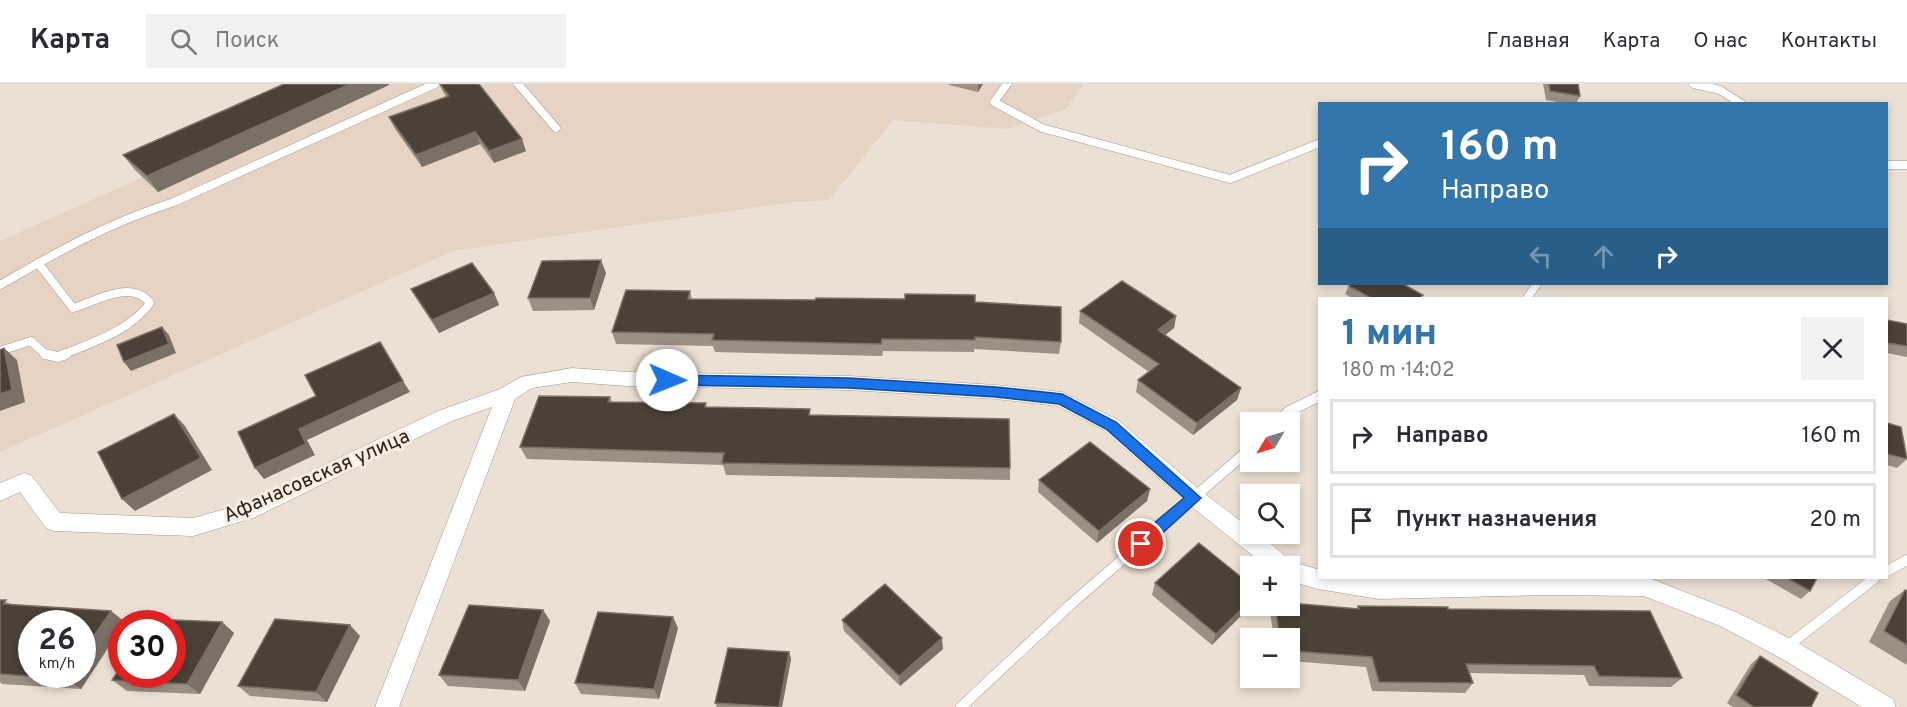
<!DOCTYPE html>
<html lang="ru">
<meta charset="utf-8">
<style>
:root{--surface:#fff;--page:#f2f2f3;--text:#2b2b33;--muted:#7c7c81;--line:#e1e1e2;--accent:#3276ab}
body{margin:0;font-family:Overpass,sans-serif;background:var(--page);color:var(--text);height:100vh;display:flex;flex-direction:column;font-size:22px;white-space:nowrap}
*{box-sizing:border-box;margin:0}
p{font-size:20px;color:var(--muted)}
.icon{flex:none;width:33px;height:33px;fill:none;stroke:currentColor;stroke-width:2;stroke-linecap:round;stroke-linejoin:round}
.map{position:relative;flex:1;overflow:hidden}
.side{position:absolute;left:1318px;top:213px;width:570px;height:282px;display:flex;flex-direction:column;background:var(--surface);border-radius:0px;box-shadow:0 3px 9px #0003}
.side>*{flex:none}
.hud{position:absolute;left:1318px;top:18px;width:570px;height:183px;border-radius:0px;box-shadow:0 3px 9px #0003;background:#3276ab;color:#fff;overflow:hidden}
.needle{width:39px;rotate:232deg}
.fabs{position:absolute;left:1240px;top:328px;display:grid;gap:12px}
.fabs a{display:grid;place-items:center;width:60px;height:60px;border-radius:0px;background:var(--surface);box-shadow:0 3px 9px #0003;font-size:30px}
.speed{position:absolute;left:18px;top:526px;display:flex;gap:12px;font-size:30px;font-weight:700;text-align:center}
.speed>*{display:grid;place-content:center;width:78px;height:78px;border-radius:50%;background:var(--surface);box-shadow:0 3px 9px #0003;line-height:1}
.speed small{font-size:15px;font-weight:400}
.speed .limit{border:9px solid #d22;background:#fff;color:#111}
.pin{position:absolute;display:grid;place-items:center;width:51px;height:51px;color:#fff;margin:-26px;border:3px solid #fff;border-radius:50%;box-shadow:0 2px 6px #0007}
.me{position:absolute;width:66px;margin:-33px;rotate:91deg;stroke-linejoin:round;filter:drop-shadow(0 0 4px #0008)}
.turn{display:flex;align-items:center;gap:21px;height:126px;padding:0 24px;font-size:27px}
.turn .icon{width:78px;height:78px;stroke-width:2.5}
.turn b{display:block;font-size:42px;line-height:51px}
.lanes{display:flex;align-items:center;height:57px;padding:0 24px;background:#0003;justify-content:center;gap:30px;direction:ltr}
.lanes .off{opacity:.35}
.round{display:grid;place-items:center;flex:none;width:63px;height:63px;border-radius:0px;background:var(--page)}
.summary{display:flex;align-items:center;justify-content:space-between;height:102px;padding:0 24px}
h1{font-size:36px;font-weight:800;line-height:45px;color:var(--accent)}
ul{padding:0;list-style:none}
li{display:flex;align-items:center;gap:18px;height:75px;margin:0 12px 9px;padding:0 12px;border:3px solid var(--line);border-radius:0px}
li div{flex:1}
li b{display:block;font-size:22px}
li em{font-style:normal}
header{display:flex;align-items:center;gap:36px;box-sizing:border-box;height:84px;padding:0 30px;background:var(--surface);border-bottom:2px solid var(--line)}
header strong{font-size:28px}
nav{display:flex;gap:33px;margin-inline-start:auto;font-size:21px}
.search{width:420px;height:54px;background:var(--page);display:flex;align-items:center;gap:15px;box-sizing:border-box;padding:0 21px;border-radius:0px;color:var(--muted);font-size:22px}
.map>svg:first-child{display:block}
.built{fill:#e6d3c3}
.lines{fill:none;stroke-linecap:round;stroke-linejoin:round}
.lane-far1-casing{stroke:#a4988d;stroke-width:9}
.lane-casing{stroke:#a4988d;stroke-width:11}
.street-casing{stroke:#a4988d;stroke-width:1}
.lane-far1{stroke:#fff;stroke-width:8}
.lane{stroke:#fff;stroke-width:10}
.street{fill:#fff;fill-rule:evenodd}
.wall{fill:#9c9085}
.shaded-wall{fill:#7b7066}
.building{fill:#4b4137;stroke:#7b7066;stroke-width:1.5}
.route{fill:#1a73e8;stroke:#114b97;stroke-width:1.5}
.labels{text-anchor:middle;stroke-width:6;stroke-linejoin:round;paint-order:stroke}
.street-label{font-size:20px;fill:#28231f;stroke:#f9ece0}
</style>
<header>
<strong>Карта</strong>
<div class="search"><svg class="icon" aria-label="search" viewBox="0 0 24 24"><circle cx="10" cy="10" r="6"/><path d="M15 15l6 6"/></svg>Поиск</div>
<nav><a>Главная</a><a>Карта</a><a>О нас</a><a>Контакты</a></nav>
</header>
<div class="map">
<svg width="1907" height="623" viewBox="0 0 1907 623">
<rect width="100%" height="100%" fill="#ecdfd3"/>
<polygon class="built" points="351,0 1084,0 1066,25 1008,45 893,36 829,116 794,118 453,167 0,368 0,157"/>
<g class="lines">
<defs>
<g id="lane-far1">
<polyline points="518,0 556,44"/>
<polyline points="1007,0 994,18 1042,44 1230,95 1320,59"/>
<polyline points="1694,0 1720,6 1742,20"/>
<polyline points="1887,81 1907,81"/>
<path d="M38,179L73,224C97,217 131,195 150,219C130,247 93,258 62,271"/>
<path d="M0,201C59,167 108,139 174,118L435,0"/>
<polyline points="1527,214 1537,200"/>
<polyline points="0,267 31,257 45,270 50,271"/>
</g>
<g id="lane">
<polyline points="45,270 58,273 66,270"/>
<polyline points="1277,339 1289,327 1320,312"/>
<polyline points="1887,487 1907,476"/>
<polyline points="1785,564 1875,494"/>
<polyline points="961,623 1070,521 1251,364"/>
</g>
<polygon id="street" points="572,284 627,288 849,292 996,301 1062,308 1118,336 1201,407 1251,445 1251,450 1258,450 1293,478 1320,486 1320,494 1649,494 1736,528 1793,556 1893,615 1896,623 1862,623 1777,572 1720,542 1644,512 1550,511 1379,515 1318,505 1290,497 1290,483 1267,483 1187,419 1104,346 1058,322 996,315 849,306 627,302 572,298 532,304 515,315 399,623 375,623 492,323 452,337 253,434 193,452 54,447 46,444 20,408 0,417 0,399 24,389 31,391 60,429 193,434 240,421 438,327 500,305 521,293"/>
</defs>
<use href="#lane-far1" class="lane-far1-casing"/>
<use href="#lane" class="lane-casing"/>
<use href="#street" class="street-casing"/>
<use href="#lane-far1" class="lane-far1"/>
<use href="#lane" class="lane"/>
<use href="#street" class="street"/>
</g>
<g class="wall">
<polygon points="284,0 388,0 389,1 158,108 135,86 123,71"/>
<polygon points="439,0 479,0 526,67 494,79 480,60 422,83 395,45 389,33 446,13"/>
<polygon points="949,0 983,0 978,8 949,1"/>
<polygon points="1543,0 1578,0 1580,12 1576,20 1569,20 1546,16"/>
<polygon points="606,189 594,226 533,227 528,214"/>
<polygon points="1349,202 1422,214 1352,214 1345,210"/>
<polygon points="411,205 494,209 499,221 439,249 418,217"/>
<polygon points="690,207 692,215 975,218 1061,258 1059,270 974,265 974,268 883,267 882,272 715,268 713,262 616,260 612,248"/>
<polygon points="1080,227 1176,232 1174,244 1165,251 1241,304 1237,316 1193,351 1136,308 1138,296 1149,288 1079,239"/>
<polygon points="1887,236 1907,240 1907,273 1887,269"/>
<polygon points="610,313 612,318 707,323 811,331 1010,384 1010,396 726,391 723,381 527,375 520,363"/>
<polygon points="1887,339 1907,375 1897,384 1887,381"/>
<polygon points="1039,396 1150,405 1147,417 1097,459 1038,408"/>
<polygon points="1764,494 1817,494 1810,507 1801,515"/>
<polygon points="1155,499 1251,501 1212,561 1152,511"/>
<polygon points="1905,506 1907,507 1907,581 1869,558 1890,517"/>
<polygon points="0,516 11,520 125,538 124,540 122,540 81,605 2,600 0,598"/>
<polygon points="1273,522 1356,525 1358,522 1448,525 1682,594 1671,603 1589,602 1584,591 1470,589 1473,599 1465,609 1372,607 1366,583 1290,577 1290,555 1274,555 1270,528"/>
<polygon points="543,526 550,537 525,607 448,602 439,591"/>
<polygon points="842,536 943,565 900,602 844,547"/>
<polygon points="222,538 234,549 200,610 127,607 112,596"/>
<polygon points="678,544 659,615 581,610 575,599"/>
<polygon points="360,552 327,618 250,612 238,602"/>
<polygon points="789,568 791,575 782,623 717,623 715,619"/>
<polygon points="1760,572 1811,623 1733,623 1727,619 1751,580"/>
</g>
<g class="shaded-wall">
<polygon points="350,0 388,0 389,1 158,108 147,92"/>
<polygon points="978,0 983,0 978,8"/>
<polygon points="475,48 480,60 422,83 416,71"/>
<polygon points="522,55 526,67 494,79 489,67"/>
<polygon points="601,176 606,189 594,226 590,214"/>
<polygon points="494,209 499,221 439,249 432,236"/>
<polygon points="1176,232 1174,244 1156,258 1158,246"/>
<polygon points="162,243 169,251 176,269 131,287 124,278"/>
<polygon points="4,264 17,276 25,318 0,327 0,310"/>
<polygon points="403,297 410,308 307,356 315,371 264,395 255,384 299,345"/>
<polygon points="1241,304 1237,316 1193,351 1197,339"/>
<polygon points="174,330 185,342 212,386 135,427 122,415"/>
<polygon points="1150,405 1147,417 1097,459 1099,447"/>
<polygon points="1251,516 1251,522 1212,561 1216,550"/>
<polygon points="543,526 550,537 525,607 518,596"/>
<polygon points="111,527 125,538 124,540 122,540 122,543 81,605 66,595 68,591 82,591 82,570"/>
<polygon points="673,533 678,544 659,615 654,605"/>
<polygon points="222,538 234,549 200,610 187,600"/>
<polygon points="350,541 360,552 327,618 316,608"/>
<polygon points="942,554 943,565 900,602 899,592"/>
<polygon points="789,568 791,575 782,623 779,623"/>
</g>
<g class="building">
<polygon points="284,0 350,0 147,92 123,71"/>
<polygon points="440,0 479,0 522,55 489,67 475,48 416,71 389,33 449,12"/>
<polygon points="1549,0 1578,0 1580,12 1550,7"/>
<polygon points="601,176 590,214 528,214 542,177"/>
<polygon points="472,179 494,209 432,236 411,205"/>
<polygon points="1122,197 1176,232 1158,246 1241,304 1197,339 1138,296 1159,280 1080,227"/>
<polygon points="1351,200 1403,200 1423,211 1419,214 1371,214 1349,202"/>
<polygon points="626,206 690,207 688,215 815,216 816,214 905,215 905,210 975,211 975,218 1061,223 1061,258 975,253 975,256 882,255 881,260 712,256 714,250 612,248"/>
<polygon points="1887,236 1907,240 1907,262 1887,259"/>
<polygon points="162,243 169,260 124,278 117,261"/>
<polygon points="380,258 403,297 299,345 306,360 255,384 238,348 316,312 305,291"/>
<polygon points="4,264 12,306 0,310 0,266"/>
<polygon points="539,312 610,313 608,318 706,319 705,323 810,325 809,331 1009,335 1010,384 722,379 724,369 520,363"/>
<polygon points="174,330 201,374 122,415 98,368"/>
<polygon points="1887,339 1901,343 1907,375 1887,370"/>
<polygon points="1090,358 1150,405 1099,447 1039,396"/>
<polygon points="1199,459 1251,501 1251,516 1216,550 1155,499"/>
<polygon points="1787,494 1817,494 1810,507"/>
<polygon points="885,500 942,554 899,592 842,536"/>
<polygon points="1905,506 1907,507 1907,561 1884,547"/>
<polygon points="0,516 6,516 3,520 111,527 82,570 82,540 32,540 32,591 68,591 66,595 0,590"/>
<polygon points="1290,519 1359,525 1358,522 1448,523 1448,525 1650,527 1682,594 1599,592 1594,582 1466,580 1473,599 1379,598 1372,573 1290,567 1290,555 1280,555 1275,522 1290,522"/>
<polygon points="469,521 543,526 518,596 439,591"/>
<polygon points="598,528 673,533 654,605 575,599"/>
<polygon points="150,535 222,538 187,600 112,596 122,581 122,591 172,591 172,540 147,540"/>
<polygon points="275,535 350,541 316,608 238,602"/>
<polygon points="728,564 789,568 779,623 715,619"/>
<polygon points="1760,572 1818,609 1811,623 1754,623 1736,611"/>
</g>
<polygon class="route" points="667,291 849,294 996,303 1062,310 1116,338 1201,414 1146,464 1141,466 1135,464 1133,460 1135,455 1184,414 1106,345 1059,320 996,313 849,304 667,301 660,296"/>
<g class="labels">
<g class="street-label">
<text transform="translate(316 391) rotate(-24)" y="7">Афанасовская улица</text>
</g>
</g>
</svg>
<div class="fabs">
<a><svg class="needle" viewBox="-14 -14 28 28"><path d="M0-13l5 13h-10z" fill="#e53935"/><path d="M0 13l5-13h-10z" fill="#7c7c81"/></svg></a>
<a><svg class="icon" aria-label="search" viewBox="0 0 24 24"><circle cx="10" cy="10" r="6"/><path d="M15 15l6 6"/></svg></a>
<a>+</a>
<a>−</a>
</div>
<div class="speed"><div>26<small>km/h</small></div><div class="limit">30</div></div>
<div class="pin" style="left:1141px;top:460px;background:#d93025"><svg class="icon" aria-label="arrive" viewBox="0 0 24 24"><path d="M6 21V4h12l-3 4 3 4H6"/></svg></div>
<svg class="me" style="left:667px;top:296px" viewBox="-20 -20 40 40"><circle r="19" fill="#fff"/><path d="M0-13L10 11 0 6-10 11z" fill="#1a73e8"/></svg>
<div class="hud">
<div class="turn"><svg class="icon" aria-label="right" viewBox="0 0 24 24"><path d="M7 20v-9h11M14 6l5 5-5 5"/></svg><div><b>160 m</b>Направо</div></div>
<div class="lanes"><svg class="icon off" aria-label="left" viewBox="0 0 24 24"><path d="M17 20v-9H6M10 6l-5 5 5 5"/></svg><svg class="icon off" aria-label="ahead" viewBox="0 0 24 24"><path d="M12 20V5M6 11l6-6 6 6"/></svg><svg class="icon" aria-label="right" viewBox="0 0 24 24"><path d="M7 20v-9h11M14 6l5 5-5 5"/></svg></div>
</div>
<section class="side">
<div class="summary"><div><h1>1 мин</h1><p>180 m · 14:02</p></div><a class="round"><svg class="icon" aria-label="close" viewBox="0 0 24 24"><path d="M6 6l12 12M18 6L6 18"/></svg></a></div>
<ul>
<li><svg class="icon" aria-label="right" viewBox="0 0 24 24"><path d="M7 20v-9h11M14 6l5 5-5 5"/></svg><div><b>Направо</b></div><em>160 m</em></li>
<li><svg class="icon" aria-label="arrive" viewBox="0 0 24 24"><path d="M6 21V4h12l-3 4 3 4H6"/></svg><div><b>Пункт назначения</b></div><em>20 m</em></li>
</ul>
</section>
</div>
